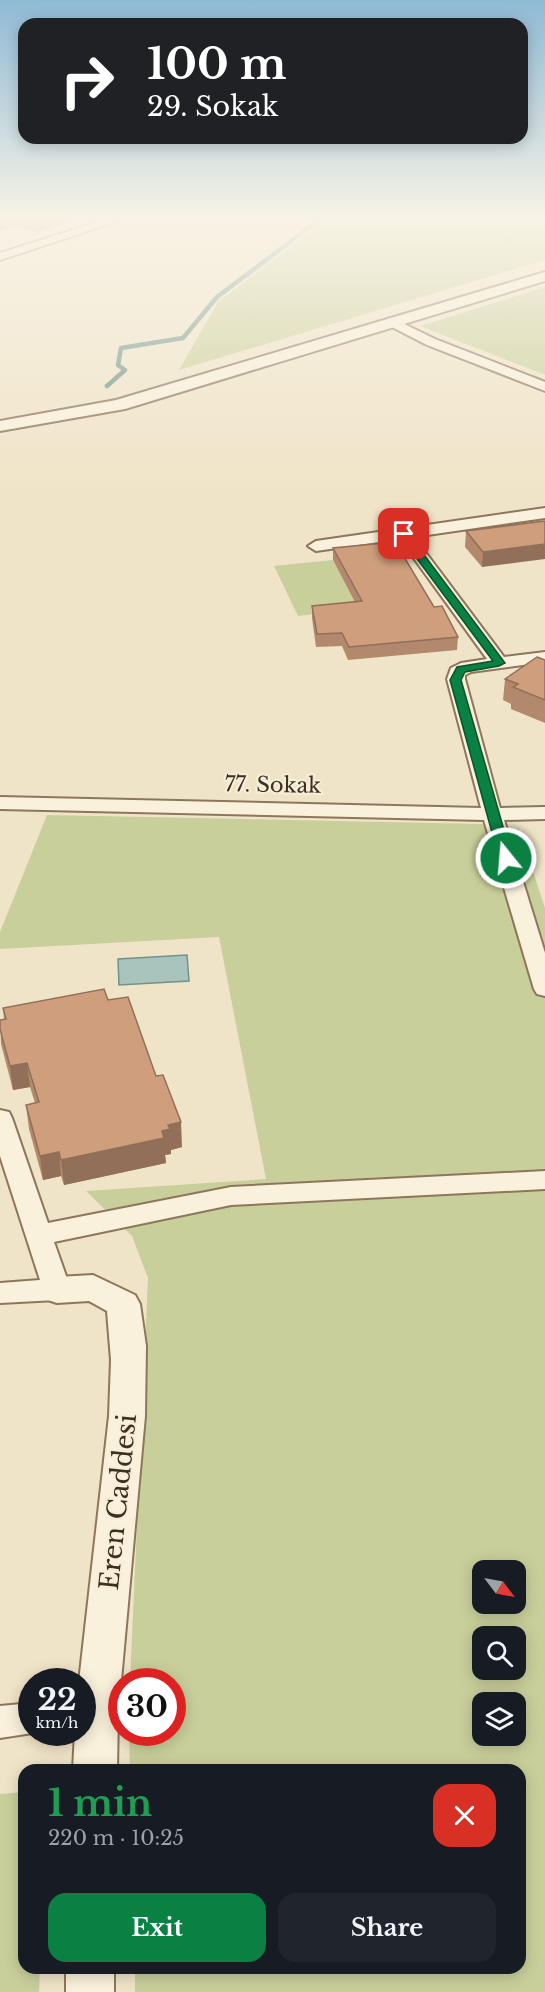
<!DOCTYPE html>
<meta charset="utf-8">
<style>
:root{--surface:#171b24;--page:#20242c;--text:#f1f3f6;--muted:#9ea1a6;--accent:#0b8043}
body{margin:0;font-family:"Libre Baskerville",serif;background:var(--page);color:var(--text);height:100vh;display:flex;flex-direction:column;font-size:22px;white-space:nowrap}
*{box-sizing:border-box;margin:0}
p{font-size:20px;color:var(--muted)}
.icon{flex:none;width:33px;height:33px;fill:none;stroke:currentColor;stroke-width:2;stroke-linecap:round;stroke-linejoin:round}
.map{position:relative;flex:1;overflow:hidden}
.sheet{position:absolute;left:18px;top:1764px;width:508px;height:210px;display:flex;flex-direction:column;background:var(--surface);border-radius:18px;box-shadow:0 3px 15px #0003}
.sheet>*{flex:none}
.banner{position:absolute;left:18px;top:18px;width:510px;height:126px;border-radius:18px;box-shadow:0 3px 15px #0003;background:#202124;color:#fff;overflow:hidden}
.needle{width:39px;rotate:122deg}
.fabs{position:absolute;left:472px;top:1560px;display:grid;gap:12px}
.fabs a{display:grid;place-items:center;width:54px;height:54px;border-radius:12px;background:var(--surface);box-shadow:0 3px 15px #0003;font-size:30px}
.speed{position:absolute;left:18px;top:1668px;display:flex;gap:12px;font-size:30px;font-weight:700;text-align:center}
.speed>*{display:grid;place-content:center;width:78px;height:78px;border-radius:50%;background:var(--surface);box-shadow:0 3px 15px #0003;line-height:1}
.speed small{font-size:15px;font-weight:400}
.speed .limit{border:9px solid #d22;background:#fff;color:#111}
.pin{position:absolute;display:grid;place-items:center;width:51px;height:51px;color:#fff;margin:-26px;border-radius:12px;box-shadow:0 3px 9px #0006}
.me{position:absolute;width:66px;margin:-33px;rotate:343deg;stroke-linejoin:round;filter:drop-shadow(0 0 4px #0008)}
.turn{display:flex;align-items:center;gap:21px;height:126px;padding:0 30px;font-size:27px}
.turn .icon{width:78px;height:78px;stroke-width:2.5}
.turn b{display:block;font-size:42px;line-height:51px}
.round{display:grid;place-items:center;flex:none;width:63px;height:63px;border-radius:18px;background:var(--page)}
.summary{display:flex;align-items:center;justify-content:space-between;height:102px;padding:0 30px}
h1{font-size:36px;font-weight:700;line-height:45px;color:#1e9e55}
.action{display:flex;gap:12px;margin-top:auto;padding:12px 30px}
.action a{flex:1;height:69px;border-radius:18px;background:var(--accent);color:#fff;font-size:24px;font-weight:700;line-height:69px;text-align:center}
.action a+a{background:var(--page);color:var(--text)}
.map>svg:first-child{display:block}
.green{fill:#c9cf9b;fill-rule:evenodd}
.water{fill:#a9c4bc;stroke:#6f938a;stroke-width:1.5}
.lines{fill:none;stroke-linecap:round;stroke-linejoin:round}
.stream{stroke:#6f938a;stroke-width:4.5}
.minor-casing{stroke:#8d765c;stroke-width:4}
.tertiary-casing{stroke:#8d765c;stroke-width:4}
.minor{fill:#faf1dc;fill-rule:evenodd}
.tertiary{fill:#faf1dc;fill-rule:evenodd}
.wall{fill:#b2896c}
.shaded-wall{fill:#916f58}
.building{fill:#cf9f7d;stroke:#916f58;stroke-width:1.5}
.route{fill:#0b8043;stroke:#07532c;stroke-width:1.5}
.labels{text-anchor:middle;stroke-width:4.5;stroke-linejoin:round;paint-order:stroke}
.street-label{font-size:21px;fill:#3d2e20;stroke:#f7eed8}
.near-street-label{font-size:26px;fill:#3d2e20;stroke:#f7eed8}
</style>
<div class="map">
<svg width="545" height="1992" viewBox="0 0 545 1992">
<rect width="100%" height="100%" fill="#f0e4c8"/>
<g class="green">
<polygon points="330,217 545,217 545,260 179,370 218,302"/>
<polygon points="545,287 545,375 420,326"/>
<polygon points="333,560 360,609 298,616 274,566"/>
<path d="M47,815L481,824L519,829L545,908V1992H135V1968H520V1770H130L129,1733L172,1732V1682L130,1681L148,1278L132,1236L86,1191L266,1179L219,937L0,949V932ZM483,1570H516V1604H483ZM483,1636H516V1670H483ZM483,1702H516V1736H483Z"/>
<polygon points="24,1792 24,1968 40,1968 39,1992 0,1992 0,1794"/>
</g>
<polygon class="water" points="187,955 189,981 119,985 118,959"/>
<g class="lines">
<polyline class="stream" points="107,386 125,370 118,365 121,348 183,338 217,297 323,217"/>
<defs>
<g id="minor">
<polygon points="114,217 130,217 0,260 0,253"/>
<polygon points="392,318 435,339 545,382 545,391 427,345 388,325 388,319"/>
<polygon points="545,508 545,518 414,537 504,657 545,652 545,662 471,672 465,675 465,679 500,808 545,807 545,819 504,820 545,953 545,996 537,994 534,989 484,820 0,809 0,797 481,808 447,679 451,668 461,663 487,659 400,539 316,551 308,546 316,541"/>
<polygon points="0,1110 9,1112 12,1118 48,1223 231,1187 545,1171 545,1189 231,1205 54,1242 71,1290 67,1297 57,1300 0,1303 0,1283 40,1280 0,1156"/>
<polygon points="32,1703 32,1732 39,1732 0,1738 0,1706"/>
</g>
<g id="tertiary">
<polygon points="545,272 545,281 125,409 0,431 0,421 116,400"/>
<polygon points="93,1275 135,1295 140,1304 146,1346 145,1416 118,1714 117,1770 73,1770 75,1732 82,1732 82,1682 79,1682 109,1416 111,1360 107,1311 89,1301 57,1303 45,1299 40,1290 45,1281 57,1277"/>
<rect x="66" y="1968" width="48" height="24"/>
</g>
</defs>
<use href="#minor" class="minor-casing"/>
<use href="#tertiary" class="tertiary-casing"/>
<use href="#minor" class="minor"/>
<use href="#tertiary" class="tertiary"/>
</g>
<g class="wall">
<polygon points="0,217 85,217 36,232 14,226"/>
<polygon points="545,521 482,567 465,547 466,531"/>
<polygon points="333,548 434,607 458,637 457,650 348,660 342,646 316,647 312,618 312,606 355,602 333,560"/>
<polygon points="545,660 545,723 511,709 511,704 503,700 505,679"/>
<polygon points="108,1000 182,1147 171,1150 171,1154 165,1155 166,1163 64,1185 61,1176 43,1180 29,1129 26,1105 35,1103 30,1087 13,1090 1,1044 0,1020 4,1019 3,1008"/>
</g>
<g class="shaded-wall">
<polygon points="9,217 13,217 14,226 0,230 0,220"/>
<polygon points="54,217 85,217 36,232 36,223"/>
<polygon points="545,544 545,559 482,567 483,552"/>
<polygon points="27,1063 30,1087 13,1090 10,1066"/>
<polygon points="181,1122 182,1147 171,1150 171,1154 165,1155 166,1163 64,1185 61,1160 162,1131 168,1125"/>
<polygon points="59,1152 61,1176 43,1180 40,1156"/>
</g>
<g class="building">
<polygon points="0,217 9,217 0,220"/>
<polygon points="17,217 54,217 36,223"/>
<polygon points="545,521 545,544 483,552 466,531"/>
<polygon points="395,542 434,607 442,606 458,637 349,647 342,633 317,634 312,606 362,601 333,548"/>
<polygon points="537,657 545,660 545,700 513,687 518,684 505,679"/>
<polygon points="104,989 108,1000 128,997 156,1076 163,1075 181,1122 168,1125 170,1129 162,1131 164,1138 61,1160 59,1152 40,1156 26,1105 39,1102 27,1063 10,1066 0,1029 0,1020 6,1019 3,1008"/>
</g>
<linearGradient id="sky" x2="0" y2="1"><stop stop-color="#8fbad6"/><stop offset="0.44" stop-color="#f8f3e6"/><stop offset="1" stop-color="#f8f3e6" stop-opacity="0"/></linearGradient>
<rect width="545" height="496" fill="url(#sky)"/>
<polygon class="route" points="400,532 407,532 505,663 499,666 465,672 461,680 512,858 510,860 501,860 499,858 450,680 457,667 493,661 400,536"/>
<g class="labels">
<g class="street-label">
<text transform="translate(273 785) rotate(1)" y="7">77. Sokak</text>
</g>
<g class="near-street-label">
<text transform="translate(118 1502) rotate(-84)" y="9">Eren Caddesi</text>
</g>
</g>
</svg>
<div class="fabs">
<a><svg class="needle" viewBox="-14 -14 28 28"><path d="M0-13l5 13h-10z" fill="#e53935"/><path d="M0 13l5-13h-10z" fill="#9ea1a6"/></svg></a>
<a><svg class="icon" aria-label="search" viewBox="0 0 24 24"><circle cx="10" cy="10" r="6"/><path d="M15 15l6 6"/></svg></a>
<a><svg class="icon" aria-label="layers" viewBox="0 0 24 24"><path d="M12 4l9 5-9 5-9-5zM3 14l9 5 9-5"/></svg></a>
</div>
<div class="speed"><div>22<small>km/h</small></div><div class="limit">30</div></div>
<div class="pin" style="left:404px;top:534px;background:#d93025"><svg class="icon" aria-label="arrive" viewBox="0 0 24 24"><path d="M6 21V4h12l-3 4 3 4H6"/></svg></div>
<svg class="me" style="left:506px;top:858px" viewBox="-20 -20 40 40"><circle r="17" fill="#0b8043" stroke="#fff" stroke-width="3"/><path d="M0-11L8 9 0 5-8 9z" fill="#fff"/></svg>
<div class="banner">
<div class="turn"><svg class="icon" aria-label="right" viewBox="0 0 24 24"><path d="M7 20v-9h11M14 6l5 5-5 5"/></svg><div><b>100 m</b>29. Sokak</div></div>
</div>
<section class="sheet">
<div class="summary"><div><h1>1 min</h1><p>220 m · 10:25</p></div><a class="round" style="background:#d93025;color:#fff"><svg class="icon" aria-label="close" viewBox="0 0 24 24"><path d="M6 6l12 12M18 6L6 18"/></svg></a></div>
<div class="action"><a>Exit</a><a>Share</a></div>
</section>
</div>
